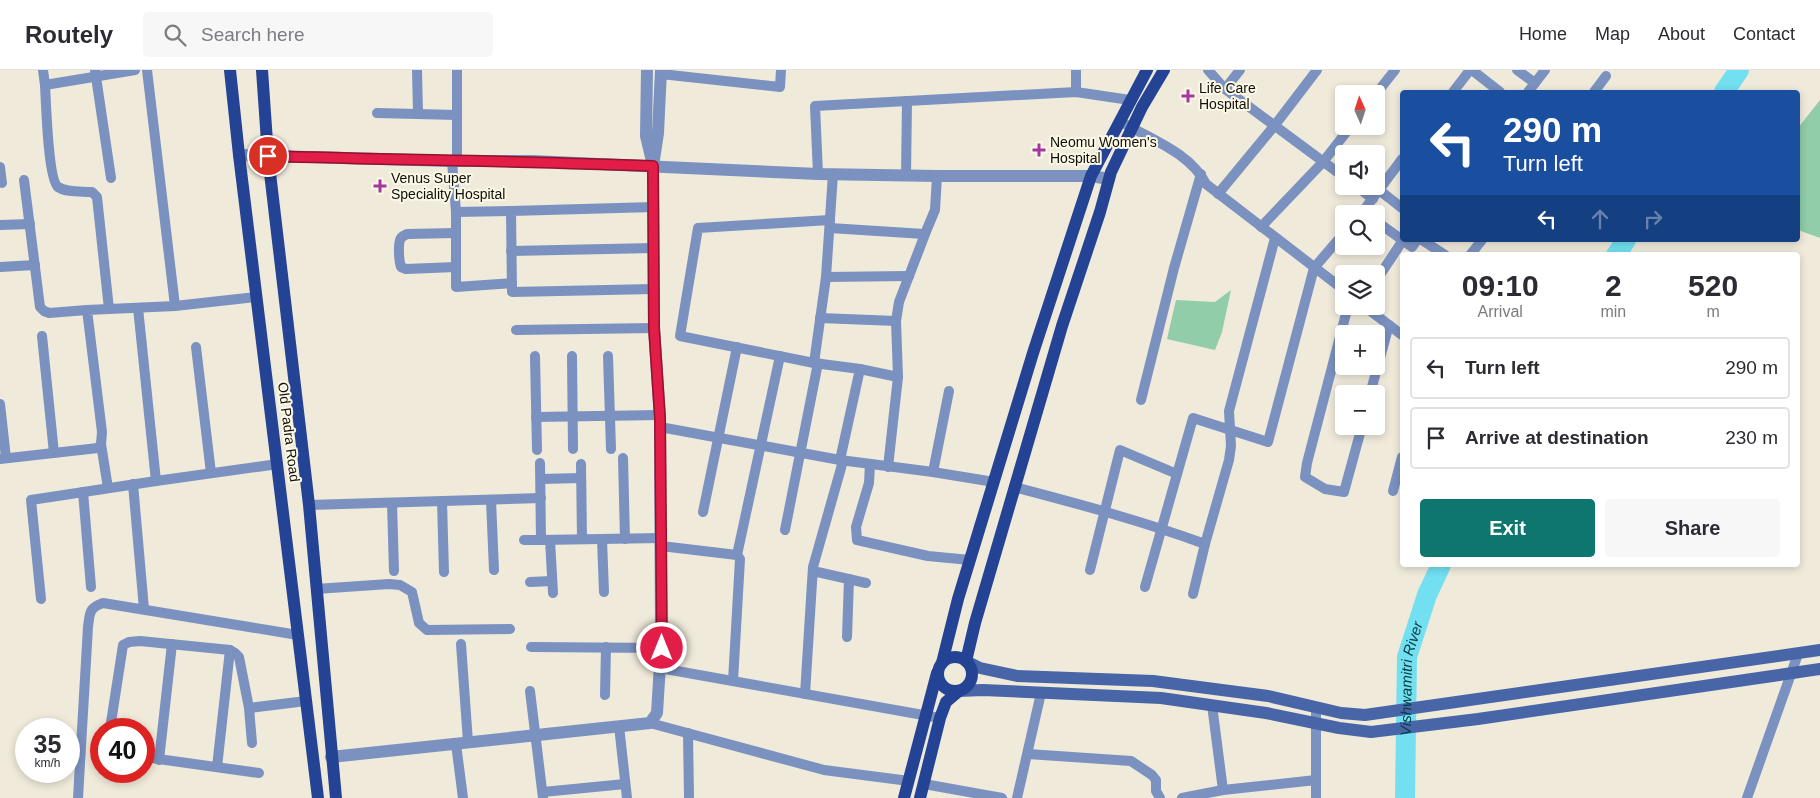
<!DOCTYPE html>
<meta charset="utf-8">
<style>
:root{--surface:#fff;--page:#f7f7f7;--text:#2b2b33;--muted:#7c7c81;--line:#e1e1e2;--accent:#0f766e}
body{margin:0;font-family:Arial,sans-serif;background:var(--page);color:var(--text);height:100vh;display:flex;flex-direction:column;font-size:19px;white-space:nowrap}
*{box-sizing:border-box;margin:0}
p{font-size:16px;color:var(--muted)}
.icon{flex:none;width:28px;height:28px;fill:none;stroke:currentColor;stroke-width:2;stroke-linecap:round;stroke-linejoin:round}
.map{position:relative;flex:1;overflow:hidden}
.sheet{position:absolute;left:1400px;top:182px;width:400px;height:315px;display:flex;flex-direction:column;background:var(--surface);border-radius:5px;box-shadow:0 2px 8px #0003}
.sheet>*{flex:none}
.hud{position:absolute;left:1400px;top:20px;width:400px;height:152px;border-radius:5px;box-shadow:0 2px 8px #0003;background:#1a4fa0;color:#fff;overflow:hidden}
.needle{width:32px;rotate:357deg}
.buttons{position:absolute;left:1335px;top:15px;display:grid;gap:10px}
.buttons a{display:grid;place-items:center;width:50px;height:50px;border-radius:5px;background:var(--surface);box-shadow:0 2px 8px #0003;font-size:25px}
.speed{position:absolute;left:15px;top:648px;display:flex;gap:10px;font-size:25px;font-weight:700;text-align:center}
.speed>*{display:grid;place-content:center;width:65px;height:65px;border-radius:50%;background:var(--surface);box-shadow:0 2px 8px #0003;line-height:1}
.speed small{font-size:12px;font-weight:400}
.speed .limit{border:8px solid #d22;background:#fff;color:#111}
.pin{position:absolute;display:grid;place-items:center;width:42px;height:42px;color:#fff;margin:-21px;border:2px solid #fff;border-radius:50%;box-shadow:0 1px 5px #0007}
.me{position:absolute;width:55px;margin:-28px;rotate:0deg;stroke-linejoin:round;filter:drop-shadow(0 0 4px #0008)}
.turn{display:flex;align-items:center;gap:18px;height:105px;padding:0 20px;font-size:22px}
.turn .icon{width:65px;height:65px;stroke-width:2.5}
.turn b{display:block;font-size:35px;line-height:42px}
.lanes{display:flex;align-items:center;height:48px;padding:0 20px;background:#0003;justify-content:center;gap:25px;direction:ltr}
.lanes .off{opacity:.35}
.eta{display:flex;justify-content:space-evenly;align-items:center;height:85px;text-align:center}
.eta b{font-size:30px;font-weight:800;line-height:35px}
.button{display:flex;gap:10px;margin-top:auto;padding:10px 20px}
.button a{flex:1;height:58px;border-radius:5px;background:var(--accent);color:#fff;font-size:20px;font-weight:800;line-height:58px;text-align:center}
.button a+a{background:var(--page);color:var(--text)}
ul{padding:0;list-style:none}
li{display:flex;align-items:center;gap:15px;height:62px;margin:0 10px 8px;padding:0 10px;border:2px solid var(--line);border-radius:5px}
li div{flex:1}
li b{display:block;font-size:19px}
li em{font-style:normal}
header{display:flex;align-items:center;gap:30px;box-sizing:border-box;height:70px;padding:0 25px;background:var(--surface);border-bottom:1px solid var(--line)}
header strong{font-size:24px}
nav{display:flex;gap:28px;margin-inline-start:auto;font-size:18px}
.search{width:350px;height:45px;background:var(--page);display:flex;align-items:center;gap:12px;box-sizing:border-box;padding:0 18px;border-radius:5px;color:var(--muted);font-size:19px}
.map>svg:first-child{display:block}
.green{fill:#90cda8}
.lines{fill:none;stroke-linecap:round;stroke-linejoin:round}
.river{stroke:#72e0f1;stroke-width:20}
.minor{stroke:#7b91bf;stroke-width:10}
.tertiary{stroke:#7b91bf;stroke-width:12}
.secondary{stroke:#4865a7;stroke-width:12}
.primary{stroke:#244394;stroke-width:12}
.route-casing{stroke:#92132f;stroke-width:12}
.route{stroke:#e11d48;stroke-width:9}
.poi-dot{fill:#a1399c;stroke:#fcf8e7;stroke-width:2}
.labels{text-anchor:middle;stroke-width:4;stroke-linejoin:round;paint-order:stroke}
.poi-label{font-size:14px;fill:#100f09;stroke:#fcf8e7;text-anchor:start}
.street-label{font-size:14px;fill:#100f09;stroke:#fcf8e7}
.water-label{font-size:15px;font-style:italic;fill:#063c43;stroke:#fcf8e7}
</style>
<header>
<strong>Routely</strong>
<div class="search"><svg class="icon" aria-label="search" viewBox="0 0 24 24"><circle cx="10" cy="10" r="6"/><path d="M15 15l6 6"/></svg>Search here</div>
<nav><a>Home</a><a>Map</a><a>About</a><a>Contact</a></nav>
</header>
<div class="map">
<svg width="1820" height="728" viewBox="0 0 1820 728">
<rect width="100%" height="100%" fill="#efeada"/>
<g class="green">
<polygon points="1820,30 1820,168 1798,160 1798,58"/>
<polygon points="1231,220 1222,262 1215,280 1167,269 1176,230 1215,232"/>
</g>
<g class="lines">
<g class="river">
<polyline points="1724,22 1739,0"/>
<polyline points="1616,185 1626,170"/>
<path id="s1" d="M1405,728L1407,587L1427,525L1441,495"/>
</g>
<g class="minor">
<polyline points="43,0 45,15 135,0"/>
<polyline points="95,0 111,108"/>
<polyline points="147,0 175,236"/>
<polyline points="417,0 418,44"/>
<polyline points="457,0 457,91"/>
<polyline points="1076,0 1076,22"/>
<polyline points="1208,0 1225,19 1344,107"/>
<polyline points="1472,0 1500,22"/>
<polyline points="1517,0 1535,13"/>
<polyline points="661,4 780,17 781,0"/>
<path d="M45,15C46,31 48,109 58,117C67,123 82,121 92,122L97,127L109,239L175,236L256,227"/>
<polyline points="1225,19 1240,0"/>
<polyline points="1453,22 1470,0"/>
<polyline points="1528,22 1545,0"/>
<polyline points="1594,22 1606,6"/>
<polyline points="1376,24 1395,0"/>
<polyline points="377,43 457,45"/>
<path d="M1125,54C1153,70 1191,84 1206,114L1344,220"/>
<polyline points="452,91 456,142 456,217 512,213"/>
<polyline points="0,97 2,113"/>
<polyline points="818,104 815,36 1076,22 1130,30"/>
<polyline points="833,104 826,207 814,293 860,299 840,390"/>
<polyline points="906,106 907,31"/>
<polyline points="24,110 40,237 44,241 49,243 87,240"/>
<polyline points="1356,116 1373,129"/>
<polyline points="1379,120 1402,138"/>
<polyline points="1218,124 1275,55 1317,0"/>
<polyline points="654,137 511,141 512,222 654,219"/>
<polyline points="456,142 511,141"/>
<polyline points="1361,144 1402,89"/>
<polyline points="1376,151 1412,177 1417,170"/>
<polyline points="0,155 30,154"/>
<polyline points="1261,157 1323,92 1351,56"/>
<polyline points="830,158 924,164"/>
<polyline points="1422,170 1445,185"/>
<polyline points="511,181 654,178"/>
<polyline points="1470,185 1482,170"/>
<polyline points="0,197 35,195"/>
<path d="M456,197L406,199L401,197C399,191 398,176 400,170C401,166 404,166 407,164L456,163"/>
<polyline points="826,207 909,206"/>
<polyline points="1376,211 1403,170"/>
<polyline points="1348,236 1307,393 1305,407 1325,419 1344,422 1362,356"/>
<polyline points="1364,236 1402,265"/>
<polyline points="138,238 156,411"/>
<polyline points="820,248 896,251"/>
<polyline points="516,260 654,258"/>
<polyline points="42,266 54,383"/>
<polyline points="196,277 211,403"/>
<polyline points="535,286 537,380"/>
<polyline points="572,286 573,379"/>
<polyline points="608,286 611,379"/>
<polyline points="814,293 680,266 698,158 830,150"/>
<polyline points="860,299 898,307"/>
<polyline points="1370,324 1389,255"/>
<polyline points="1141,330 1174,198 1201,104"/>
<polyline points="0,334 6,388"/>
<polyline points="536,347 659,345"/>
<polyline points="660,357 840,390 933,402 994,412"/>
<polyline points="101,374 108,418"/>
<polyline points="623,388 625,469"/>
<polyline points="0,389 98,378 101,374 102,362 87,240 109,239"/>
<polyline points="540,393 541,470 661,468"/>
<polyline points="581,394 582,469"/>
<polyline points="870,394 869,413 856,457 857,470 928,486 970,490"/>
<polyline points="888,397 898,307 896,251 899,232 927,159 935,140 937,106"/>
<polyline points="933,402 949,321"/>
<polyline points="541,409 581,408"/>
<polyline points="133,414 144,539"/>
<path d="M1014,417C1079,434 1142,451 1205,474"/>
<polyline points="1393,421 1402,387"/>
<polyline points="83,422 91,517"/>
<polyline points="491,430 494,500"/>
<polyline points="442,431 444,502"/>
<polyline points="392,433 394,501"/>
<polyline points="309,435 541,428"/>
<polyline points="703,442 737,277"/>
<polyline points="785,460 818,293"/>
<polyline points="602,469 604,522"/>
<polyline points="524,470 541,470"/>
<polyline points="550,470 553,523"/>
<polyline points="661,476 737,485 740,489 733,611"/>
<polyline points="737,485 780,286"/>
<polyline points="1090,500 1120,380 1177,404"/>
<polyline points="813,501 866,513"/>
<polyline points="530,512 552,511"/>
<polyline points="1145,517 1193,348 1268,372 1314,198 1344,163"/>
<polyline points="316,519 389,514 400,515 412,522 419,553 427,560 510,559"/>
<polyline points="1193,524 1205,474 1229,390 1231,376 1229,341 1275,168"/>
<polyline points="41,529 31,430 156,411 278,394"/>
<polyline points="847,567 849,509"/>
<polyline points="461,574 468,672"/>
<polyline points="531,577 661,578"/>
<polyline points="660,598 940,648"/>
<polyline points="530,621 543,728"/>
<polyline points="805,624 813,497 843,391"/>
<polyline points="605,625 606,577"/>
<polyline points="1212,635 1223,720"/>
<polyline points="249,638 306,631"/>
<polyline points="650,653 824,700 909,711"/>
<polyline points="619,656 627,728"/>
<polyline points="110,659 123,575 129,572 140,571 230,580 235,583 239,587 249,638 252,673"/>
<polyline points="688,663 689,728"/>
<polyline points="456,674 463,728"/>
<polyline points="1028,684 1131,691 1152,705 1156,710 1156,721 1160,728"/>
<polyline points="144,687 259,703"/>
<polyline points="159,690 172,574"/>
<polyline points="217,697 230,580"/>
<polyline points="924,714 1002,728"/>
<polyline points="543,722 625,714"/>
<path d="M78,728L88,557C90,542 89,538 103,533L298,565"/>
<polyline points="1017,728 1041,623"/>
<polyline points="1182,728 1223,720 1316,710"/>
<polyline points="1316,728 1316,638"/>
<polyline points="1747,728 1798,584"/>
</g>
<g class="tertiary">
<polyline points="647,0 646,66 652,91"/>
<polyline points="239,85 452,91 532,91 818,104 937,106 1091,106 1109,109"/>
<polyline points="331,687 650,653 657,643 661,578 660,348 654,258 653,96 658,63 661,0"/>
</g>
<g class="secondary">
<polyline points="966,591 980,598 1017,606 1153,611 1268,626 1341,643 1365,645 1820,580"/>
<polyline points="959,621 983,620 1161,628 1266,643 1339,658 1371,662 1478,649 1820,599"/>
</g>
<g class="primary">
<polyline points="230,0 239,85 318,728"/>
<polyline points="262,0 268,86 309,435 336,728"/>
<circle cx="955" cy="604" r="17"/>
<polyline points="966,591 975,553 1062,256 1100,142 1111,102 1142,37 1164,0"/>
<polyline points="942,593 958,529 1033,283 1091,106 1147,0"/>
<polyline points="904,728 937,603"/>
<polyline points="920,728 940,648 946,632 959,621"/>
</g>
</g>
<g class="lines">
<defs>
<path id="route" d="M268,86C396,90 525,91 653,96L654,258L660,348L662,578"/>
</defs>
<use href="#route" class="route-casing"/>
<use href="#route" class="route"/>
</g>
<g class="poi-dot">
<path d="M1185.5 18.5h5v5h5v5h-5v5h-5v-5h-5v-5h5z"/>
<path d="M1036.5 72.5h5v5h5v5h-5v5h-5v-5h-5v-5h5z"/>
<path d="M377.5 108.5h5v5h5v5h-5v5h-5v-5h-5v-5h5z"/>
</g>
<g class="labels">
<g class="poi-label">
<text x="1199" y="23">Life Care<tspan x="1199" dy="16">Hospital</tspan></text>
<text x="1050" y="77">Neomu Women's<tspan x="1050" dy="16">Hospital</tspan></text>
<text x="391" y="113">Venus Super<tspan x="391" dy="16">Speciality Hospital</tspan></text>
</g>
<g class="street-label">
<text transform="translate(289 362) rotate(83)" y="5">Old Padra Road</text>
</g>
<g class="water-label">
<text dy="5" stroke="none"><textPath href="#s1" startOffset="120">Vishwamitri River</textPath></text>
</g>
</g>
</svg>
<div class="buttons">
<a><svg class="needle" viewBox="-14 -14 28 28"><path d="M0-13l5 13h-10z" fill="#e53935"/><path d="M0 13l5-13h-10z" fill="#7c7c81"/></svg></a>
<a><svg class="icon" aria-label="sound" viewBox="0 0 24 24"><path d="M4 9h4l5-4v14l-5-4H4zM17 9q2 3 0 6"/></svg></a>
<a><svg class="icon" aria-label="search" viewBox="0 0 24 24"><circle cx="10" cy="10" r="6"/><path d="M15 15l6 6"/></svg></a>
<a><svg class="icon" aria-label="layers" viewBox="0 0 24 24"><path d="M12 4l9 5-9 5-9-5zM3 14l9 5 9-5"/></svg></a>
<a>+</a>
<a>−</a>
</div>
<div class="speed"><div>35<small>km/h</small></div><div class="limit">40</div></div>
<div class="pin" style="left:268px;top:86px;background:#d93025"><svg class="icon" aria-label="arrive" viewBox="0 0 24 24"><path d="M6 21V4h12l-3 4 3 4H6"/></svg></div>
<svg class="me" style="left:662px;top:578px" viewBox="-20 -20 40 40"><circle r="17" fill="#e11d48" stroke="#fff" stroke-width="3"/><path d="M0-11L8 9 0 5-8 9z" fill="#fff"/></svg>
<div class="hud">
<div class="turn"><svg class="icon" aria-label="left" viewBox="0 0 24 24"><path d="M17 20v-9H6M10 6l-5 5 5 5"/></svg><div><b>290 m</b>Turn left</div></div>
<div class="lanes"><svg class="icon" aria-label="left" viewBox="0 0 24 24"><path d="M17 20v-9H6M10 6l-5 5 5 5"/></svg><svg class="icon off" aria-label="ahead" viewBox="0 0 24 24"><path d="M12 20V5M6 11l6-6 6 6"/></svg><svg class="icon off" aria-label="right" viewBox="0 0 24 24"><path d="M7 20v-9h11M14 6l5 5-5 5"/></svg></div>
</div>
<section class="sheet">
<div class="eta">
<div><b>09:10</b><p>Arrival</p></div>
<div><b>2</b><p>min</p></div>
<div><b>520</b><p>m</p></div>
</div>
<ul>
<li><svg class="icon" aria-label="left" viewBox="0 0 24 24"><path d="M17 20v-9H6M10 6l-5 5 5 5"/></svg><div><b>Turn left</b></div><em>290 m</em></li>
<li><svg class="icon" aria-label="arrive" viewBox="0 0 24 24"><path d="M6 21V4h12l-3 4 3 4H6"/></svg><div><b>Arrive at destination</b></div><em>230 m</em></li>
</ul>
<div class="button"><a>Exit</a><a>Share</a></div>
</section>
</div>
